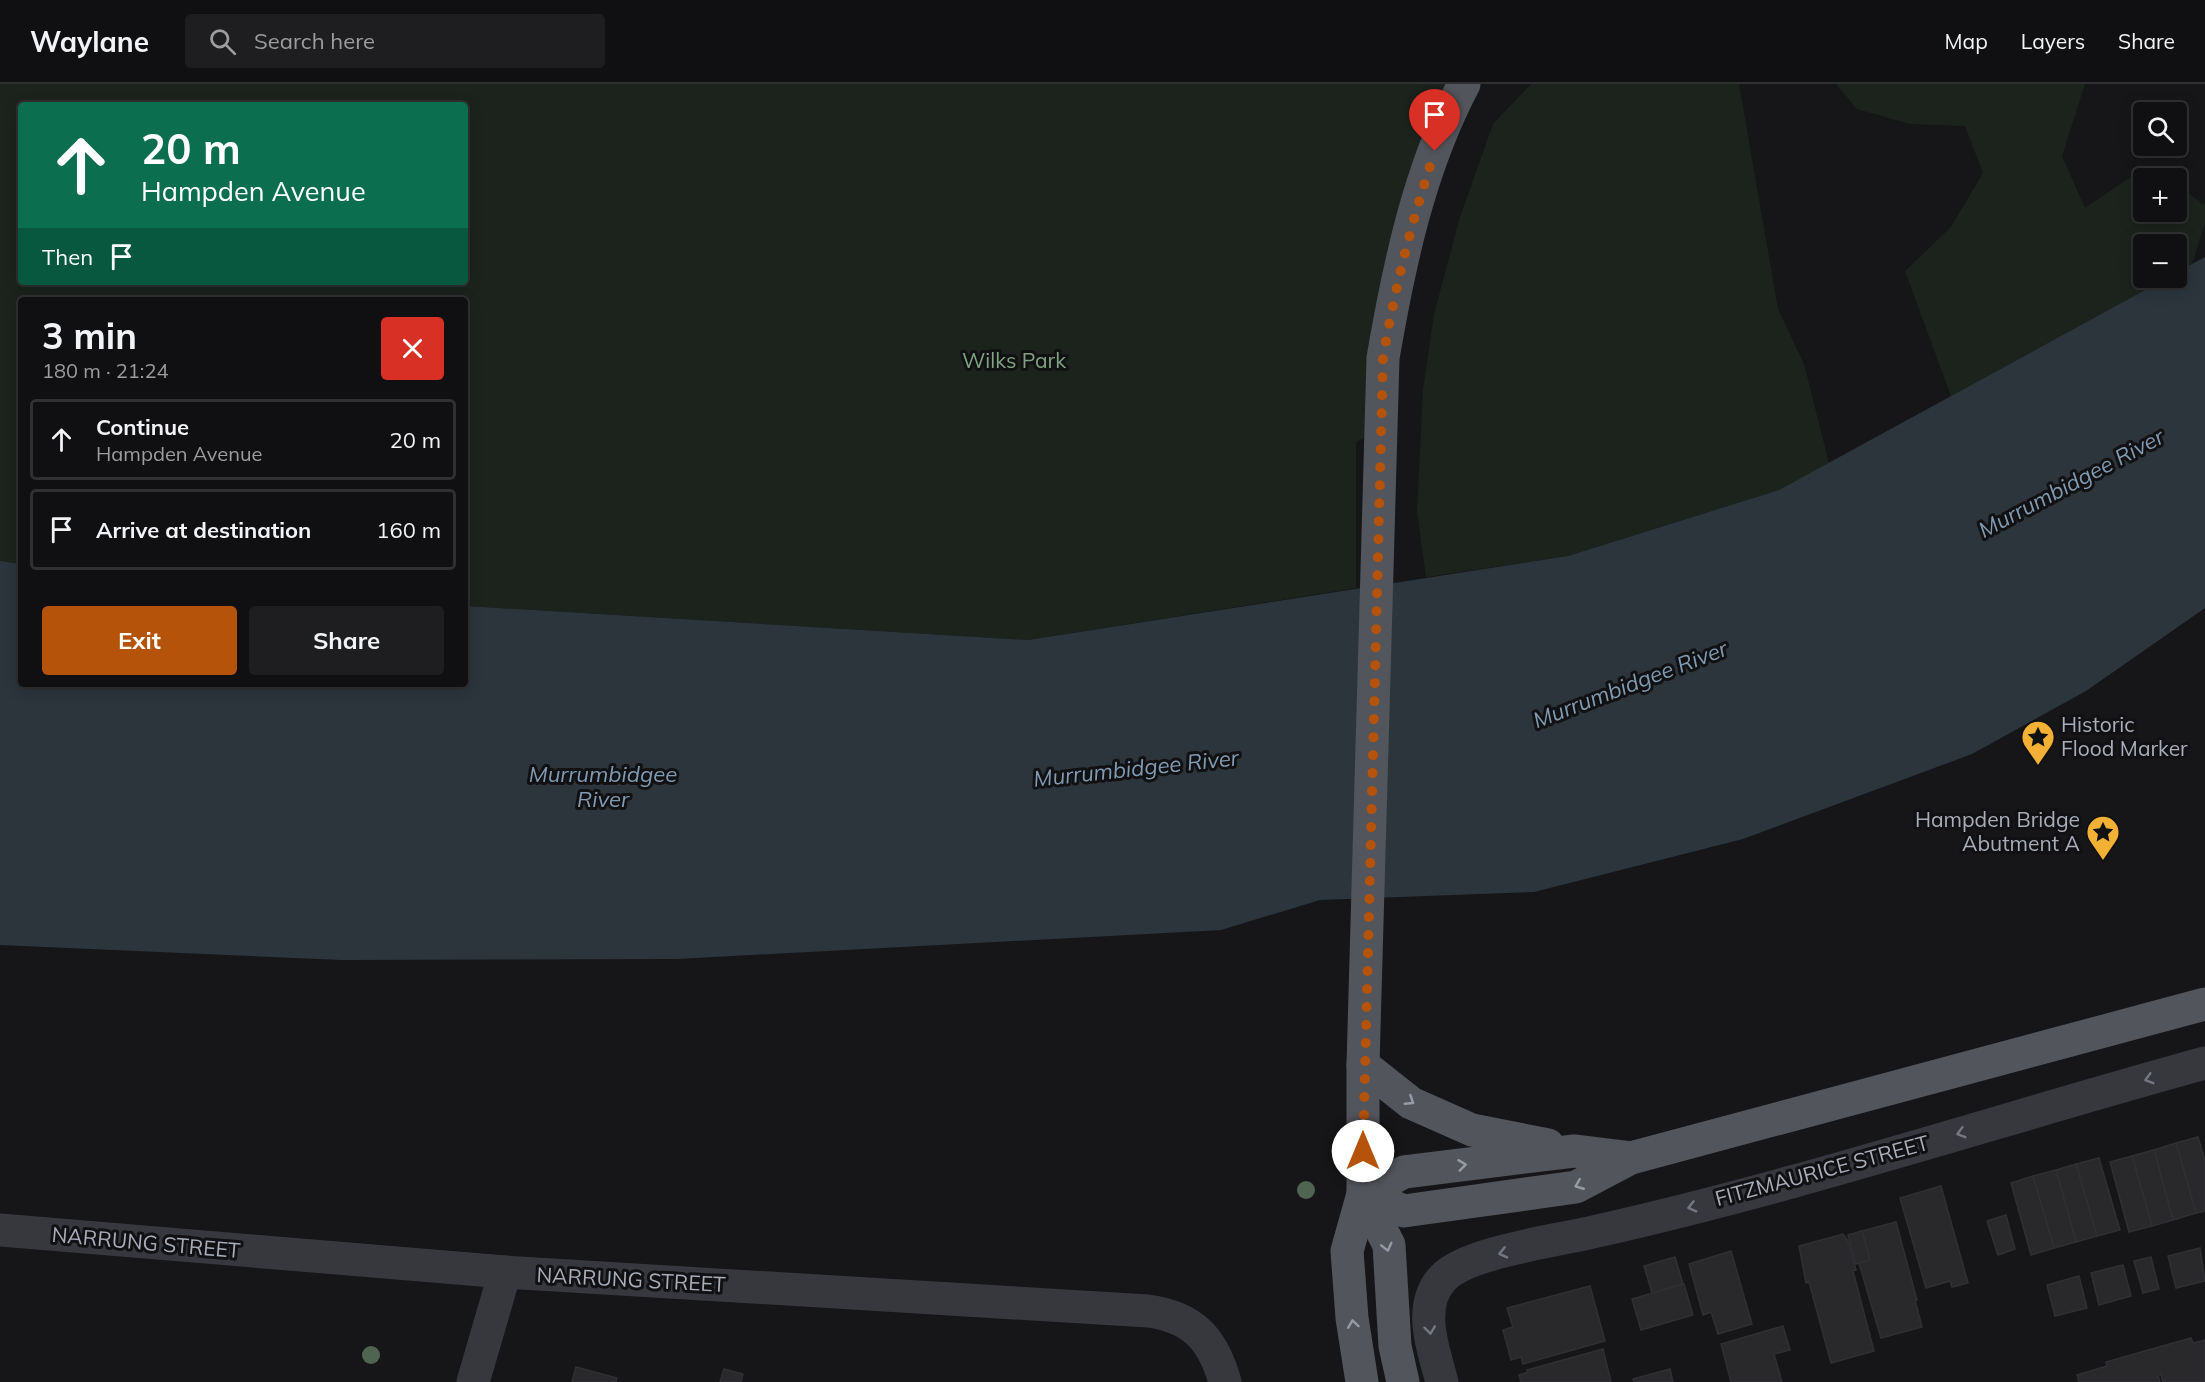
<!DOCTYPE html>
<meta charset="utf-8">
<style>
:root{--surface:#101012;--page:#1e1e20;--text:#f1f3f6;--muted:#9c9d9f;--line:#303032;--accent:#b45309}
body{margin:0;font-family:Mulish,sans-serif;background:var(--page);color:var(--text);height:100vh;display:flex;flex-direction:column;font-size:22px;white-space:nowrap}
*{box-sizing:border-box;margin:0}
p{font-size:20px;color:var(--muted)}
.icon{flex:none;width:33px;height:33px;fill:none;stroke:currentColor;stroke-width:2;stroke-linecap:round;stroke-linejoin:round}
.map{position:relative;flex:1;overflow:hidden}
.side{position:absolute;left:18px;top:213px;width:450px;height:390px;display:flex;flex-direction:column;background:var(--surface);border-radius:6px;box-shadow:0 3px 15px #0003,0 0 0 2px var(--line)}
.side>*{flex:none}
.top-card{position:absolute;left:18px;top:18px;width:450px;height:183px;border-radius:6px;box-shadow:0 3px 15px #0003,0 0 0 2px var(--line);background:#0b6e4f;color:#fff;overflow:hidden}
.tools{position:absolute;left:2133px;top:18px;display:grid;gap:12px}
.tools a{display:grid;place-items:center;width:54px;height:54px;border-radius:6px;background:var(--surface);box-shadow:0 3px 15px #0003,0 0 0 2px var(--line);font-size:30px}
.pin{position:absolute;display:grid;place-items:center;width:51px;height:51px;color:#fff;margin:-62px -26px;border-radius:50% 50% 50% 0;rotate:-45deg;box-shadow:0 0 6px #0007}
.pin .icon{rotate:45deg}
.me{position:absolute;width:66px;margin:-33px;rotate:0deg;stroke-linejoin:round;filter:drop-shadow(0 0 4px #0008)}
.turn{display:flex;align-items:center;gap:21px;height:126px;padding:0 24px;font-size:27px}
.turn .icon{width:78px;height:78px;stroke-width:2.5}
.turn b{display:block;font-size:42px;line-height:51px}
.then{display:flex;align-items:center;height:57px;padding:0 24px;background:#0003;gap:12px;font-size:22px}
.round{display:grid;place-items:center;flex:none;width:63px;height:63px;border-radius:6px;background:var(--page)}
.head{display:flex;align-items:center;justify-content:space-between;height:102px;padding:0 24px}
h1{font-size:36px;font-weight:700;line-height:45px}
.cta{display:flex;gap:12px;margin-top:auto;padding:12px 24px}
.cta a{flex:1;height:69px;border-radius:6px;background:var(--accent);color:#fff;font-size:24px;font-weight:700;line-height:69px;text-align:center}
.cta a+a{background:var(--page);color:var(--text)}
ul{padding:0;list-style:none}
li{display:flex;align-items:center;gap:18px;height:81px;margin:0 12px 9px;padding:0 12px;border:3px solid var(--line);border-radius:6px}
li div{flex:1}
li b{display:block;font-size:22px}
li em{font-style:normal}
header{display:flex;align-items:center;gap:36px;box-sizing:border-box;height:84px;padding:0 30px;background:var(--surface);border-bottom:2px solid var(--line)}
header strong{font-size:28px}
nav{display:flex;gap:33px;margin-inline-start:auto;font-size:21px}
.search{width:420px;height:54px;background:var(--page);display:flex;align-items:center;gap:15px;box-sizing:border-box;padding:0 21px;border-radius:6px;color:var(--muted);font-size:22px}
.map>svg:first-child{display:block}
.green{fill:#1c231d;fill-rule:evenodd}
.water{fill:#2c353c}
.building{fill:#29292c;stroke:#303034;stroke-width:1.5}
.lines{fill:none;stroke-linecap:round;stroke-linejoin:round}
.minor{stroke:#37383d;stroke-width:33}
.major{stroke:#53555c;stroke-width:33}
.tree{fill:#506452}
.oneway{stroke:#757881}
.oneway2{stroke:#979ba6}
.route{stroke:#b45309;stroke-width:10;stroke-dasharray:0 18}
.labels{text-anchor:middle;stroke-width:6;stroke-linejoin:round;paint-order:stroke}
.park-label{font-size:21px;fill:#7fa381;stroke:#111113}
.poi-label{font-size:21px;fill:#a8adb8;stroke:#111113;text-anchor:start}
.street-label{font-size:21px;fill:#a8adb8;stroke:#111113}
.water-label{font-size:22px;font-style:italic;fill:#7f9bb3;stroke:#111113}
</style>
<header>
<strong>Waylane</strong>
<div class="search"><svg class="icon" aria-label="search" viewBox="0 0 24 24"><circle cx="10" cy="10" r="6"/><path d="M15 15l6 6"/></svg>Search here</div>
<nav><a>Map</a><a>Layers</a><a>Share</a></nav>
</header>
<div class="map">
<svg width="2205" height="1298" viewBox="0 0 2205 1298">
<rect width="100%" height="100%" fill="#161618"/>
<g class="green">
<path d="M0,0H1464L1435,67L1380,346L1356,358V504L1028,556L465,522V216H21V480L0,477ZM21,21H465V198H21Z"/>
<polygon points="1531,0 1739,0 1778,225 1804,280 1829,379 1779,406 1568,472 1426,493 1417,427 1423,306 1434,230 1460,133 1493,40"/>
<polygon points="1836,0 2085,0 2062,72 2085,124 2147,82 2166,94 2144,94 2144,128 2176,128 2177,102 2205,121 2205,139 2192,180 2177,188 2176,160 2144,160 2144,194 2167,194 1951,312 1905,187 1951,143 1983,89 1965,42 1910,40 1857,25"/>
</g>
<polygon class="water" points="2205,173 2205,524 2086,607 1972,670 1743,755 1534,808 1320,816 1221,846 677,875 341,876 0,861 0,477 21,480 21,600 465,600 465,522 1028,556 1568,472 1779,406 2167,194 2176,194 2177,188"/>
<g class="building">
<polygon points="2198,1053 2205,1077 2205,1127 2196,1129 2176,1059"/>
<polygon points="2176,1059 2196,1129 2173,1136 2154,1066"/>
<polygon points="2154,1066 2173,1136 2152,1142 2132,1072"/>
<polygon points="2132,1072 2152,1142 2129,1148 2110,1078"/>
<polygon points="2099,1074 2120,1146 2097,1152 2076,1080"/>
<polygon points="2076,1080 2097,1152 2076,1158 2056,1086"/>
<polygon points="2056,1086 2076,1158 2054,1164 2033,1092"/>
<polygon points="2033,1092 2054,1164 2031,1171 2011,1099"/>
<polygon points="1941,1102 1968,1199 1952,1203 1950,1197 1926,1204 1900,1114"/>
<polygon points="2006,1131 2015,1165 1998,1171 1987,1137"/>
<polygon points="1896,1138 1917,1216 1915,1216 1922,1243 1881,1254 1859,1179 1870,1176 1862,1147"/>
<polygon points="1862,1147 1870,1176 1856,1180 1848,1151"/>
<polygon points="1843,1150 1848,1157 1856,1186 1853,1187 1874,1267 1831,1279 1809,1198 1806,1199 1799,1162"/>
<polygon points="2200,1164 2205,1197 2176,1204 2168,1172"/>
<polygon points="1731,1167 1752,1240 1718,1250 1711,1228 1703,1231 1689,1180"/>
<polygon points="1675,1173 1683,1200 1652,1209 1644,1182"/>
<polygon points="2151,1173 2159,1205 2143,1209 2134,1177"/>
<polygon points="2123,1181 2131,1212 2099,1221 2091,1189"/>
<polygon points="2079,1192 2087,1224 2055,1232 2047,1201"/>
<polygon points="1684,1200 1693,1231 1641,1246 1632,1215"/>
<polygon points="1590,1202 1605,1257 1523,1280 1521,1273 1511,1276 1503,1246 1513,1243 1507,1224"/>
<polygon points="1783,1242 1790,1266 1774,1270 1782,1298 1731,1298 1721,1260"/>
<polygon points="2191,1254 2193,1259 2205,1256 2205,1298 2163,1298 2161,1290 2158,1291 2160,1298 2079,1298 2077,1291 2107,1282 2106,1278"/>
<polygon points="1603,1265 1611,1298 1521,1298 1519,1291 1528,1288 1527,1286"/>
<polygon points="576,1283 617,1294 616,1298 572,1298"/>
<polygon points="724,1285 743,1290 741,1298 720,1298"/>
<polygon points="1670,1285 1673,1298 1634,1298 1633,1295"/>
</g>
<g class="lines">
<g class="minor">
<path d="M0,1146L505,1188L1148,1227C1193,1233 1213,1255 1225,1298"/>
<polyline points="473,1298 505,1188"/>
<path d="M1442,1298C1434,1267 1416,1222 1443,1194C1467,1168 1556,1157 1593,1148C1799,1102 2001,1035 2205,979"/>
</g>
<g class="major">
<polyline points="1363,981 1411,1019 1472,1046 1548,1061"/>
<polyline points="1363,1110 1404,1127 1576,1103 1631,1074 2205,920"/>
<polyline points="1363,1110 1404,1088 1574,1067 1631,1074"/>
<polyline points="1363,1110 1389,1161 1395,1262 1403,1298"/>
<path d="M1362,1298L1352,1234L1347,1167L1363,1110V981L1383,274C1399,181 1419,85 1464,0"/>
</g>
</g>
<g class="tree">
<circle cx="1306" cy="1106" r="9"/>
<circle cx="371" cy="1271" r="9"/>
</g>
<defs><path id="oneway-chevron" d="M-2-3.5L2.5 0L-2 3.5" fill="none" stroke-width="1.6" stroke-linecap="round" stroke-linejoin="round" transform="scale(1.5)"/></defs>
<g class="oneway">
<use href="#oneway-chevron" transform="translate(2149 995) rotate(164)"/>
<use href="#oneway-chevron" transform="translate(1961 1049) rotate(164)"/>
<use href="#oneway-chevron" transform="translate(1692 1123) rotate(165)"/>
<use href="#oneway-chevron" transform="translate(1503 1169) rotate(167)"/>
<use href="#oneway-chevron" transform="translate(1430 1246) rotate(83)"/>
</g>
<g class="oneway2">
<use href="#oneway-chevron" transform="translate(1410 1017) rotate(33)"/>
<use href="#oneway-chevron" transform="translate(1462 1081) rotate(-7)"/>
<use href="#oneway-chevron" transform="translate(1579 1101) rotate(158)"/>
<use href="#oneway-chevron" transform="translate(1387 1163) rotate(76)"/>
<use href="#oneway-chevron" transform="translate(1353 1240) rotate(-98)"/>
</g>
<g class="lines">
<path class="route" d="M1363,1067L1383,274C1395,203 1412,136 1435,67"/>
</g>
<defs>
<symbol id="sight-pin" viewBox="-11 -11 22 30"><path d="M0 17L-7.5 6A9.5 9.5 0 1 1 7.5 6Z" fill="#f2b134" stroke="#111113"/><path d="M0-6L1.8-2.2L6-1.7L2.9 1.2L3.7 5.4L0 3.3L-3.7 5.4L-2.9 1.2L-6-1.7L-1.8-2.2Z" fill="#111"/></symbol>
</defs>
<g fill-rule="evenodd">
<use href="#sight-pin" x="2019" y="634" width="38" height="52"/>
<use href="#sight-pin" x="2084" y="729" width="38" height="52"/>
</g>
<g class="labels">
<g class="park-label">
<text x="1014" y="284">Wilks Park</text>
</g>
<g class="poi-label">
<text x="2061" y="648">Historic<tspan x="2061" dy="24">Flood Marker</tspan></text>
<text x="2080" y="743" text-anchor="end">Hampden Bridge<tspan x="2080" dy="24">Abutment A</tspan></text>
</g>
<g class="street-label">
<text transform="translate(1822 1087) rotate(-15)" y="7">FITZMAURICE STREET</text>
<text transform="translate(146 1159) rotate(5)" y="7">NARRUNG STREET</text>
<text transform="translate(631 1196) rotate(3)" y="7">NARRUNG STREET</text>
</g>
<g class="water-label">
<text transform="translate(2071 399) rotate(-28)" y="8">Murrumbidgee River</text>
<text transform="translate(1630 600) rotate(-21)" y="8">Murrumbidgee River</text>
<text transform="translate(1136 684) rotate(-6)" y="8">Murrumbidgee River</text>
<text x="603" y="698">Murrumbidgee<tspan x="603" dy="25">River</tspan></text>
</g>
</g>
</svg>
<div class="tools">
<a><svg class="icon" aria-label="search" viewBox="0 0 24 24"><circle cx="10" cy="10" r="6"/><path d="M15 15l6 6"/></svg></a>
<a>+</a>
<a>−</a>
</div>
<div class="pin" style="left:1435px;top:67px;background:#d93025"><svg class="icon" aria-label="arrive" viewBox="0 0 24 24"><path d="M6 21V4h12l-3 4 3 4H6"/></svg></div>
<svg class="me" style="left:1363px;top:1067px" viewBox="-20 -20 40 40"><circle r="19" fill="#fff"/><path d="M0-13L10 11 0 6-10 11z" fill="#b45309"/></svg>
<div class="top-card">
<div class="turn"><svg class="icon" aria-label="ahead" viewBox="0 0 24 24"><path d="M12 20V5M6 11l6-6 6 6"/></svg><div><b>20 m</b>Hampden Avenue</div></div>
<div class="then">Then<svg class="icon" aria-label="arrive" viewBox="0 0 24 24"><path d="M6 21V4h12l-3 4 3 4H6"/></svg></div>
</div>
<section class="side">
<div class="head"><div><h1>3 min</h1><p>180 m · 21:24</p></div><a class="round" style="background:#d93025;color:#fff"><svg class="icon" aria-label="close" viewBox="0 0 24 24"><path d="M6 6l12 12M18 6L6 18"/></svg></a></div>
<ul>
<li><svg class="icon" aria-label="ahead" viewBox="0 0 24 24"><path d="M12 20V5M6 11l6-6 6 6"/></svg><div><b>Continue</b><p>Hampden Avenue</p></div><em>20 m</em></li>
<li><svg class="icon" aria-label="arrive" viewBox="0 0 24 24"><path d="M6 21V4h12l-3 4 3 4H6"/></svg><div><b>Arrive at destination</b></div><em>160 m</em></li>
</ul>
<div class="cta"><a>Exit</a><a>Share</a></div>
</section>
</div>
